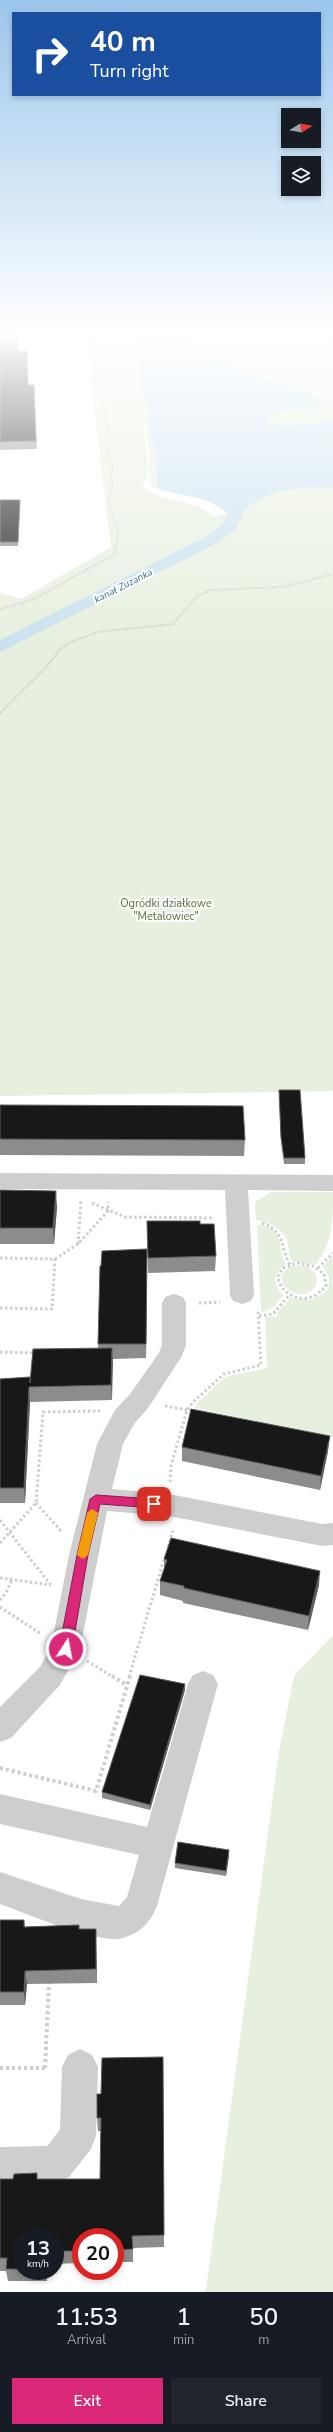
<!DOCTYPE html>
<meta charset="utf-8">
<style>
:root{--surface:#171b24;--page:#20242c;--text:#f1f3f6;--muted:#9ea1a6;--accent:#db2777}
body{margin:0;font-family:"Nunito Sans",sans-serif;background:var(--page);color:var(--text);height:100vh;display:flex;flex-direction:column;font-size:15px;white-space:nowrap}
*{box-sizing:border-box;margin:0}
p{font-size:13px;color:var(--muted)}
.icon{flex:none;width:22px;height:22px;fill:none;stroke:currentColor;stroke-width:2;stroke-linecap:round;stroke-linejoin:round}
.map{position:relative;height:2292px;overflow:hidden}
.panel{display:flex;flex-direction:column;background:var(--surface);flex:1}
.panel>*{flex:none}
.top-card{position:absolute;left:12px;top:12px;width:309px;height:84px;border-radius:0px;box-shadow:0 2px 6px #0003;background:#1a4fa0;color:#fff;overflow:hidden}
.needle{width:26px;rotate:79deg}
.tools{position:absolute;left:281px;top:108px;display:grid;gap:8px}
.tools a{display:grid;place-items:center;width:40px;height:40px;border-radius:0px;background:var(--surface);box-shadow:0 2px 6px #0003;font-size:20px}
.speed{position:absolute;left:12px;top:2228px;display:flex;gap:8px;font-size:20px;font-weight:700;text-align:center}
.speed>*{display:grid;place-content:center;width:52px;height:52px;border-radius:50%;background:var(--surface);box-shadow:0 2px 6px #0003;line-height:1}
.speed small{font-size:10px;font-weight:400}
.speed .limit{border:6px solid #d22;background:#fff;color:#111}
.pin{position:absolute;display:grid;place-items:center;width:34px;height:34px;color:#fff;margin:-17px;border-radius:8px;box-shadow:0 2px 6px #0006}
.me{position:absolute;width:44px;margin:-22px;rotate:11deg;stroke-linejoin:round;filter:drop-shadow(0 0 3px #0008)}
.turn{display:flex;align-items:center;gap:14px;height:84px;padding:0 12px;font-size:18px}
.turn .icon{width:52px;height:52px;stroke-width:2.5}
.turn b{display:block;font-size:28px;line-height:34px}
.eta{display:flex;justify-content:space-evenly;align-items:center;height:68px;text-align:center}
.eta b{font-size:24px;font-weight:600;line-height:28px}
.action{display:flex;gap:8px;margin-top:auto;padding:8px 12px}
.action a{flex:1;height:46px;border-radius:0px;background:var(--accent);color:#fff;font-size:16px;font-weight:600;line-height:46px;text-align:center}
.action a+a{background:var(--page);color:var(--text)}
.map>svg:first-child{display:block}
.green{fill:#e7efde;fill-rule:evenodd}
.water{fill:#c9e1ef}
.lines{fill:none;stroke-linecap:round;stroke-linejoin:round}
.canal{fill:#c9e1ef;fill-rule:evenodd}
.path-far3{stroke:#cecece;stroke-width:1.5;stroke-dasharray:1 1;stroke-linecap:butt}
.path-far2{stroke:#cecece;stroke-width:2;stroke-dasharray:1.5 1.5;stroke-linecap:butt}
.path-far1{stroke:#cecece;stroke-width:3;stroke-dasharray:2.5 2.5;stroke-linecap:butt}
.path{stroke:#cecece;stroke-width:4;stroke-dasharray:3 3;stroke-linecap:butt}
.minor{fill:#cecece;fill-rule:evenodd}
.wall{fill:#8c8c8c}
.shaded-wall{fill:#5d5d5d}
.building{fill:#181818;stroke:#5d5d5d}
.route{fill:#db2777;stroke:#8e194d}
.slow{fill:#f59e0b}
.labels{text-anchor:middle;stroke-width:4;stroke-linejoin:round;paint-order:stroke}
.far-water-label{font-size:10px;font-style:italic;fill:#37749b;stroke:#fff}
.park-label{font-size:11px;fill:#54713a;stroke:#fff}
</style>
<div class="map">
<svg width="333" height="2292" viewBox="0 0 333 2292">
<rect width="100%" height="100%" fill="#fff"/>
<g class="green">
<path d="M85,332H333V1091L0,1096V593L21,599L111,547ZM142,421L149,443L150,486C175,498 205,492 226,513L213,517C200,499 164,504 143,487L149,470Z"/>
<path d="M271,1192H333C333,1222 333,1241 316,1264L293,1262C288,1256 289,1251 288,1244C285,1229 269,1222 256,1220L255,1202Z"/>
<path d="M257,1225C288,1227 276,1250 286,1264C272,1272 272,1285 284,1295C277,1302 272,1312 261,1312Z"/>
<path d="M333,1256V1437L195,1408L197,1403L225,1377L267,1368L265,1317H277V1313L290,1298L311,1300L326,1292C331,1283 330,1274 322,1267Z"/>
<path d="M303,1265C333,1275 309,1311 283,1285L281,1275L290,1267Z"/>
<polygon points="333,1635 333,2292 197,2292 206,2290 279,1751 294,1676"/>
</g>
<path class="water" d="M140,332H186C208,370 290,381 329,403L286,410L269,417V424L285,426L333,421V488C302,487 267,487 244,511L227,513C208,494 181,497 158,488L156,457L142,389Z"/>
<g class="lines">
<polygon class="canal" points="236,507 244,512 235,530 219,542 0,652 0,640 207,536 222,525 231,509"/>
<polyline class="path-far3" points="92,332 93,352 99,361 95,368 95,393 105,406 108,434 103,440 113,467 110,477 113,482 109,503 118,533 115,551"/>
<g class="path-far2">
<polyline points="0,609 32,600 115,554 116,550"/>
<polyline points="0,713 48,665 60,649 73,641 98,632 173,624 197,596 211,590 283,587 333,574"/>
</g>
<g class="path-far1">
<polyline points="92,1203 125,1217 214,1218"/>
<path d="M262,1223C287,1233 279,1245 290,1265"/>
<polyline points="78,1244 81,1201"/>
<polyline points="0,1258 55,1259 78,1244 108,1211 108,1202"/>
<path d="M297,1263L313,1266L324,1274L326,1286C323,1289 320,1292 316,1295C300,1304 279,1293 278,1276L283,1268Z"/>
<polyline points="318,1268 333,1253"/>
<polyline points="199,1303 220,1302"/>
<polyline points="0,1308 52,1309 55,1259"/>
<polyline points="259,1316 273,1314 289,1295"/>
<polyline points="0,1352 36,1353"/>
<polyline points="165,1406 193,1411"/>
<polyline points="170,1482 171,1466 187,1410 193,1402 224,1374 261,1365 258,1311"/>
<polyline points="36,1503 62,1532"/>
<polyline points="0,1520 50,1584"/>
<polyline points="0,1543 36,1503 43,1412 100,1411"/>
<polyline points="168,1547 173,1530"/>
<polyline points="0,1578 51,1585"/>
<polyline points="0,1600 6,1593 12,1579"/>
<polyline points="0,1607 41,1634"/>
<polyline points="87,1661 113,1677"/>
<polyline points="129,1677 164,1559"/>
</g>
<g class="path">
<polyline points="112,1676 127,1685"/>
<polyline points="0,1768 96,1791 130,1676"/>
<polyline points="0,2068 45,2068"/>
<polyline points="45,2068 49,1982"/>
</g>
<g class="minor">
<polygon points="0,1173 333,1175 333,1191 248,1190 254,1295 251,1301 242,1304 233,1301 230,1295 225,1190 0,1189"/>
<polygon points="174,1294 183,1297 186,1303 186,1345 182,1356 148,1408 134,1424 123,1444 112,1489 169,1494 322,1524 333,1523 333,1545 322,1546 169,1516 107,1511 80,1649 60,1685 11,1738 0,1742 0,1707 40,1667 51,1647 69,1555 97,1444 115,1410 130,1394 159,1353 162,1345 162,1303 165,1297"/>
<path d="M203,1671L213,1675L218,1684L157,1906C151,1922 140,1933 123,1938C98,1945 26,1913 0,1904V1872L81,1899L119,1906L127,1897L139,1855L0,1824V1794L147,1827L188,1684L193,1675Z"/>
<polygon points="80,2049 92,2055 98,2067 96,2136 91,2149 69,2177 56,2182 0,2183 0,2147 47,2146 60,2130 62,2067 68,2055"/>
</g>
</g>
<g class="wall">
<polygon points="0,332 18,351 28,385 34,385 37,449 0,450"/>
<polygon points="0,500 20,500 18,546 0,546"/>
<polygon points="279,1090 305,1158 305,1164 284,1164 281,1142"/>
<polygon points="0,1105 245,1140 244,1156 0,1155"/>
<polygon points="0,1190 57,1207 54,1244 0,1244"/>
<polygon points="147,1221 200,1224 216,1256 215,1271 148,1273"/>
<polygon points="147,1249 146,1358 112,1359 112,1400 30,1402 25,1503 0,1503 0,1379 30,1377 98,1349 101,1266"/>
<polygon points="182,1447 328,1451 320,1490 182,1461"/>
<polygon points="164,1559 319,1585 308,1630 183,1603 183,1601 160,1595 160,1581 164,1569"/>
<polygon points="185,1690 150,1810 102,1798 102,1792"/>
<polygon points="229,1850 226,1876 175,1868 175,1863"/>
<polygon points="0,1920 24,1920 25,1927 79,1925 79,1929 96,1942 97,1983 27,1984 25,2005 0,2005"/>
<polygon points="163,2057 164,2247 133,2248 133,2262 115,2262 115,2237 81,2237 81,2263 55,2264 55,2237 21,2237 21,2271 47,2271 47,2281 8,2281 6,2271 0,2271 0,2179 100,2179 101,2131 98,2131 97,2118 101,2094"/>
</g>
<g class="shaded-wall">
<polygon points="56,1191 57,1207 54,1244 53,1228"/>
<polygon points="147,1249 147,1263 146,1358 146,1344"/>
<polygon points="112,1348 113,1363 112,1400 111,1385"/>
<polygon points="29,1387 30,1402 25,1503 24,1488"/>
<polygon points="330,1436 328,1451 320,1490 321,1476"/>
<polygon points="320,1571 319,1585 308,1630 309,1616"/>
<polygon points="185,1684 185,1690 150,1810 150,1805"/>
<polygon points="229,1850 229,1856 226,1876 226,1871"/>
<polygon points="96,1929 96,1942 97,1983 96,1969"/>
<polygon points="25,1971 27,1984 25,2005 24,1992"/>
<polygon points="46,2271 47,2271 47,2281"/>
</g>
<g class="building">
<polygon points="0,332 17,332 18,351 27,351 28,385 34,385 36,441 0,442"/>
<polygon points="0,500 20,500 18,542 0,542"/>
<polygon points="279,1090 300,1090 305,1158 284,1158 281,1137"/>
<polygon points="0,1105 243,1106 245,1140 0,1139"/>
<polygon points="0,1190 56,1191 53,1228 0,1228"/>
<polygon points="147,1221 200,1221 200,1224 214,1224 216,1256 148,1258"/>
<polygon points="147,1249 146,1344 98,1344 100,1266 101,1266 102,1251"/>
<polygon points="112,1348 111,1385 29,1387 24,1488 0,1488 0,1379 30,1377 30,1383 33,1349"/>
<polygon points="191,1409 330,1436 321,1476 182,1447"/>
<polygon points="171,1538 320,1571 309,1616 184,1588 184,1586 160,1581 167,1560 164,1559"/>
<polygon points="140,1675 185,1684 150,1805 102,1792"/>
<polygon points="178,1842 229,1850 226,1871 175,1863"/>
<polygon points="0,1920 24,1920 24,1927 79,1925 79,1929 96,1929 96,1969 25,1971 24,1992 0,1992"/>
<polygon points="163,2057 164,2235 132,2236 133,2249 115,2250 115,2237 81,2237 81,2251 55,2251 55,2237 21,2237 21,2269 6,2269 7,2258 0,2258 0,2179 13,2179 14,2174 37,2173 37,2179 100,2179 101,2118 97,2118 97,2094 101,2094 102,2058"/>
</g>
<linearGradient id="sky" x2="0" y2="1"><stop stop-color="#9bc6eb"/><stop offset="0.51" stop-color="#fff"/><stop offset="1" stop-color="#fff" stop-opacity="0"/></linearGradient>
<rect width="333" height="653" fill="url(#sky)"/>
<polygon class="route" points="96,1495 154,1499 160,1504 154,1508 100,1504 88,1555 72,1649 66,1654 59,1649 77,1555 90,1499"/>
<polygon class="slow" points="92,1509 98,1513 88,1555 83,1559 77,1555 87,1513"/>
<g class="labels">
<g class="far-water-label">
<text transform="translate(123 585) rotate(-27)" y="4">kanał Zuzanka</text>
</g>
<g class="park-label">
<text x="166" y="907">Ogródki działkowe<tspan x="166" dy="13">"Metalowiec"</tspan></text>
</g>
</g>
</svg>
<div class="tools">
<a><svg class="needle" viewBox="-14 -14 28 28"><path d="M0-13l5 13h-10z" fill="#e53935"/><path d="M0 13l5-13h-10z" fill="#9ea1a6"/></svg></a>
<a><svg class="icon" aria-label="layers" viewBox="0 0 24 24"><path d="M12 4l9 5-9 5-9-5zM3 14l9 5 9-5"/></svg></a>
</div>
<div class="speed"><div>13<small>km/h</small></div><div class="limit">20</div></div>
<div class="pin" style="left:154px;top:1504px;background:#d93025"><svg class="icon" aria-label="arrive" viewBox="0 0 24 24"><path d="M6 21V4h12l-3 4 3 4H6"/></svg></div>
<svg class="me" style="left:66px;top:1649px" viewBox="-20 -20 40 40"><circle r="17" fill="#db2777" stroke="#fff" stroke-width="3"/><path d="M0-11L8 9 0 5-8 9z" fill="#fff"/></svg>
<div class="top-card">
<div class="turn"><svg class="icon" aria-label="right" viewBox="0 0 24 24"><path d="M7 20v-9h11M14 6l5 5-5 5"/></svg><div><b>40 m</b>Turn right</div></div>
</div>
</div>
<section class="panel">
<div class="eta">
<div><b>11:53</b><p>Arrival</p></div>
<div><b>1</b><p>min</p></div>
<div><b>50</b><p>m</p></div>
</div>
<div class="action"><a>Exit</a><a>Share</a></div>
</section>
